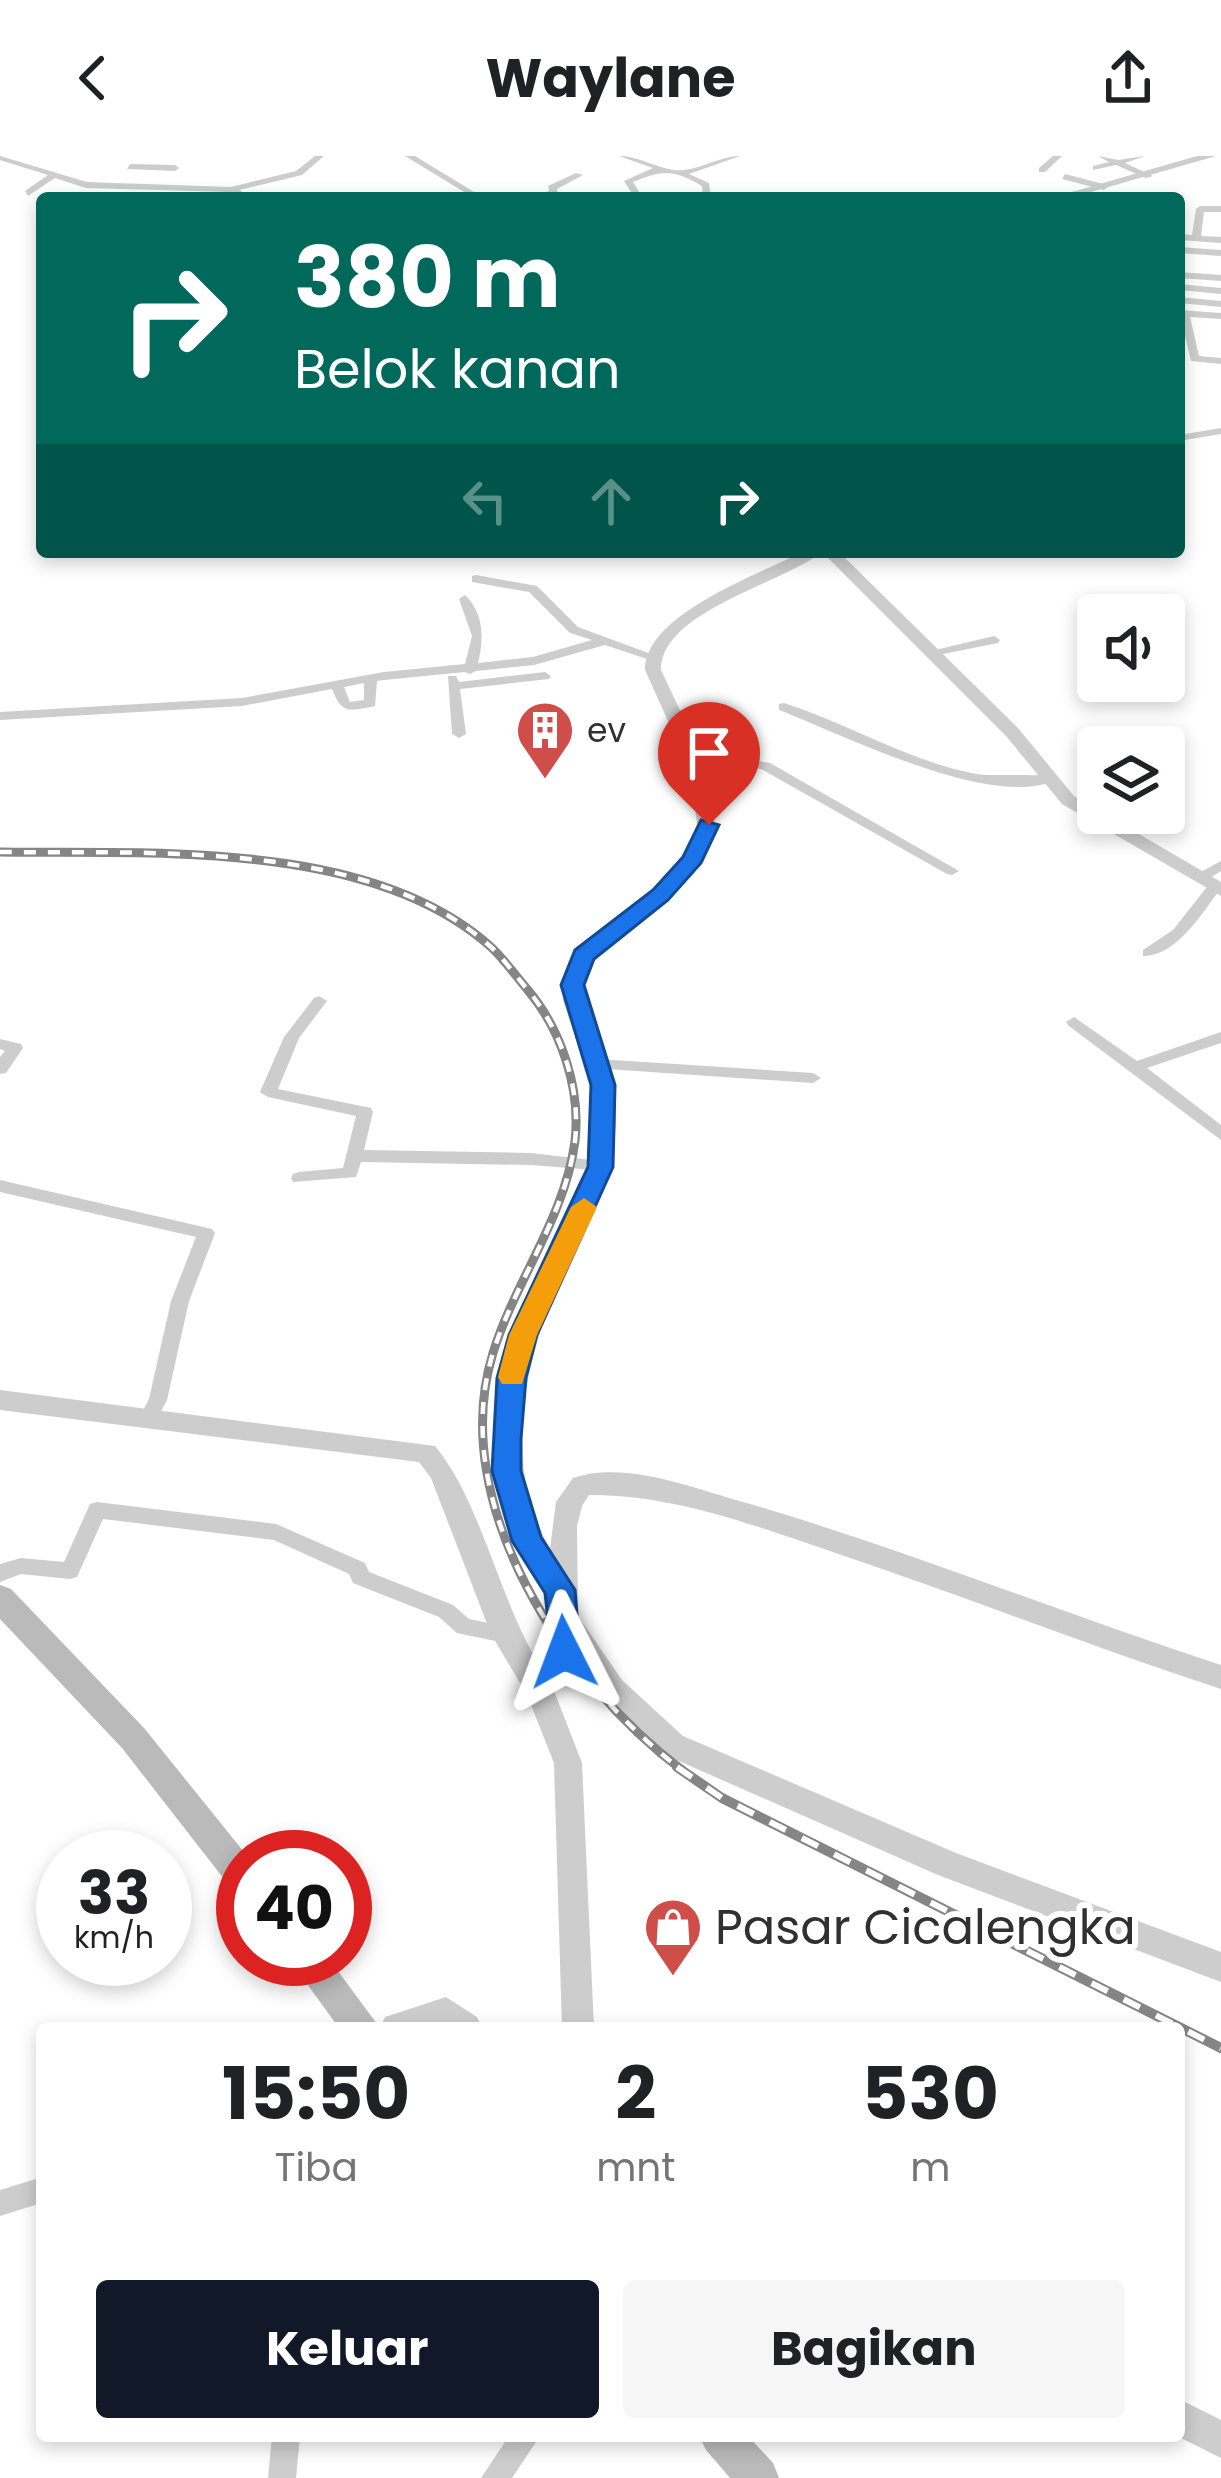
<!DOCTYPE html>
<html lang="id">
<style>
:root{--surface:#fff;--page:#f6f6f6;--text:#202124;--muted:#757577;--accent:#111827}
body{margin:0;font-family:Poppins,sans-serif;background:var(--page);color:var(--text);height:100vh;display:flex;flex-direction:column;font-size:45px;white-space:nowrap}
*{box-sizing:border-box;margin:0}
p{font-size:39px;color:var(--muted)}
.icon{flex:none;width:66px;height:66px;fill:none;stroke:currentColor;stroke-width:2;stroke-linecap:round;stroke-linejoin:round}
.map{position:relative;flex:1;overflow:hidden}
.panel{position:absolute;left:36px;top:1866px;width:1149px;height:420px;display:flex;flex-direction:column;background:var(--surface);border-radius:12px;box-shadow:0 6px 18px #0003}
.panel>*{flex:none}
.hud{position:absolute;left:36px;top:36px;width:1149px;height:366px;border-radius:12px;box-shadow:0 6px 18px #0003;background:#00695c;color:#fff;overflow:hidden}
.buttons{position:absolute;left:1077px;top:438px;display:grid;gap:24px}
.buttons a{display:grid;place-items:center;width:108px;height:108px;border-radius:12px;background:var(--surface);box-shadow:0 6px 18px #0003;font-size:60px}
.speed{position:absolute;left:36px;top:1674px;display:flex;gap:24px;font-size:60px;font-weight:700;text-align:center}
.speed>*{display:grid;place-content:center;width:156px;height:156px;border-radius:50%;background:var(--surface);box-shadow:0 6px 18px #0003;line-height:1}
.speed small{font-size:30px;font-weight:400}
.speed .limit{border:18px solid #d22;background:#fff;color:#111}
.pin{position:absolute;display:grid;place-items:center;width:102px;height:102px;color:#fff;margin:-123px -51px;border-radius:50% 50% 50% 0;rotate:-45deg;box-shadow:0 0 12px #0007}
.pin .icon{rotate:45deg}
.me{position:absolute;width:132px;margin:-66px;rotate:357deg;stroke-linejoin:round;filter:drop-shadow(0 0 9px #0008)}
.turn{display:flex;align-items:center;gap:42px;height:252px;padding:0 60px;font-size:54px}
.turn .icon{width:156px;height:156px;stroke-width:2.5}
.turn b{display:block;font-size:84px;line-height:102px}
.lanes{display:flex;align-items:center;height:114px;padding:0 60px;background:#0003;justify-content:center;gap:60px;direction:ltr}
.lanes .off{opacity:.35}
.eta{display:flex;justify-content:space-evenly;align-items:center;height:204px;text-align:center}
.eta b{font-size:72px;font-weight:700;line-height:84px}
.cta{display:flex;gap:24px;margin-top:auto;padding:24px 60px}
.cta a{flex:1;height:138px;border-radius:12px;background:var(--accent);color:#fff;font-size:48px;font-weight:700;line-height:138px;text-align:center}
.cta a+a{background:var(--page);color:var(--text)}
header{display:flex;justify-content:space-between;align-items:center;height:156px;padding:0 60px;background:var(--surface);font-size:54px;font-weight:700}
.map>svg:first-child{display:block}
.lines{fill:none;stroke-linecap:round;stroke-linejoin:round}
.minor{fill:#cdcdcd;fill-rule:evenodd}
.tertiary{fill:#cdcdcd;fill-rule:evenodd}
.secondary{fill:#bababa;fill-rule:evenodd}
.rail-far1-casing{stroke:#858585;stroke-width:9}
.rail-casing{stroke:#858585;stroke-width:10}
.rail-far1{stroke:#fff;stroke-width:4.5;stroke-dasharray:12;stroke-linecap:butt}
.rail{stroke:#fff;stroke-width:6;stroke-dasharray:18;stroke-linecap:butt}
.route{fill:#1a73e8;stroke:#114b97;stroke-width:3}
.slow{fill:#f59e0b}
.labels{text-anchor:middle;stroke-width:12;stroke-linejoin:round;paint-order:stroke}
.far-poi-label{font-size:33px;fill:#303030;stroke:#fff;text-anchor:start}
.near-poi-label{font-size:48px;fill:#303030;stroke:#fff;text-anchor:start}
</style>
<header><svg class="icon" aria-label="back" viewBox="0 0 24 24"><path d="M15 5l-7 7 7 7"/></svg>Waylane<svg class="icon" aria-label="share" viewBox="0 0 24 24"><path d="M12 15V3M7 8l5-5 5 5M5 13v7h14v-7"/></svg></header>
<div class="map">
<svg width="1221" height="2322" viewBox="0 0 1221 2322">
<rect width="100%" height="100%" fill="#fff"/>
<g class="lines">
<g class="minor">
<polygon points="0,0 87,26 231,31 296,15 315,0 324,0 302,19 239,34 253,42 242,42 228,36 86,32 55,22 28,40 25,35 48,19 0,4"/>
<polygon points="405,0 415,0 484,42 474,42"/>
<path d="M619,0C641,0 664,17 684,14C704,12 720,0 740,0L689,18L709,27L711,42H703L702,30C672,13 664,14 633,26L643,42H635L624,25L653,12Z"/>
<polygon points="1053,0 1062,0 1045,16 1039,16 1039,12"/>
<polygon points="1098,0 1118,4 1145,0 1125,7 1153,20 1146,22 1116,9 1093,14 1093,10 1109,6"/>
<polygon points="130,8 175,9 179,12 175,15 127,13"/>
<polygon points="576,17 583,19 557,33 558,38 524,42 549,35 548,30"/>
<polygon points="1065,18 1107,29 1108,31 1104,34 1062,23"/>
<polygon points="1200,50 1221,50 1221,56 1204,56 1201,80 1221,81 1221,87 1179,84 1179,78 1192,79 1196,53"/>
<polygon points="1179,91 1221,94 1221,100 1179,97"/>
<polygon points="1179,116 1221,119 1221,125 1179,122"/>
<polygon points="1179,128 1221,132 1221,138 1179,134"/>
<polygon points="1179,141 1221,145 1221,151 1179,147"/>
<polygon points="1179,154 1221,157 1221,163 1190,161 1199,200 1221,202 1221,208 1191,205"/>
<polygon points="1221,272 1221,278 1179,285 1179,279"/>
<path d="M476,419L537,430L578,471L659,501L653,505L605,489L534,509L476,515L470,518L465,516L384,524L377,525L375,550C349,555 342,559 332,533L242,550L0,564V556L242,542L384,516L465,508L472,480L459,443L465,439C484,457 484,483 478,507L533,501L592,484L570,477L529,436L472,426V420ZM364,527V544L350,546L344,531Z"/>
<polygon points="994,480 1000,484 998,487 933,500 927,496"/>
<polygon points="545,516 551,520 549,523 460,533 466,578 459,582 452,578 448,520 456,520 459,526"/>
<path d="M784,547C849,568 908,605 976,618C997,621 1045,616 1058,623C995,656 842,578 779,554V548Z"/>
<polygon points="694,595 770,607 959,715 952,719 947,718 761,613 689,602 689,596"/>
<polygon points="1221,705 1221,715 1205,725 1195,725 1195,719"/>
<path d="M1215,726L1220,727L1221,732C1203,756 1176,801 1143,800V794L1173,774L1210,727Z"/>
<polygon points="319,840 327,845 299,882 278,933 371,952 373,956 364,994 531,997 600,1005 606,1007 608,1011 606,1015 531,1009 361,1006 356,1021 293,1026 291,1022 293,1018 299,1016 343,1012 356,960 268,941 260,936 284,881 314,842"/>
<polygon points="1074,861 1137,905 1221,876 1221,887 1147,912 1221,969 1221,984 1069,870 1066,866"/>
<polygon points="0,883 21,888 23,892 6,917 0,918 0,901 5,895 0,893"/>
<polygon points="598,903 813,917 821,922 813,927 592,912 590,908 592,904"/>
<polygon points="0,1024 212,1073 215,1077 189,1145 167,1244 155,1267 141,1267 139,1262 149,1243 171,1145 196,1081 0,1036"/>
<polygon points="97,1346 276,1368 365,1407 369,1416 453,1449 469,1463 512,1472 515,1478 512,1484 505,1487 457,1477 439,1461 353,1427 349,1418 274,1384 103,1363 77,1421 70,1423 21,1418 0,1426 0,1408 21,1402 64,1406 90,1348"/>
<polygon points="42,2021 42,2047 0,2060 0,2034"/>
<polygon points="272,2280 300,2280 296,2322 268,2322"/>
<polygon points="509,2280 540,2280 512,2322 481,2322"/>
</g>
<g class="tertiary">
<polygon points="1197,0 1216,0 1070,42 1051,42"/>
<path d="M802,396H822C782,428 661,455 661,514L709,616L716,677C699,710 676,739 646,761C628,775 601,785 589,806C567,843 603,884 612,919C618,945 617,975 612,1001C604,1038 583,1069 569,1102C528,1194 497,1299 550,1393L556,1346L573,1322C624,1304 694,1332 743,1346C905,1393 1061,1457 1221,1509V1533C1090,1490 961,1439 830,1395C753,1369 671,1338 589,1339L582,1350L577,1370L578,1460L622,1524L683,1580L956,1697L1221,1796V1826L938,1719L663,1598L616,1557L572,1499L554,1535L582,1607L594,1872H562L554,1607L527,1539L491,1478L431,1322L419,1306L0,1254V1234L435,1290C482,1347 498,1442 540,1510L548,1486L551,1442L525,1399L505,1350L496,1309L495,1269L512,1187L546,1100L581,1028L591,997L592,927L563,845L564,818L585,785L636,750L664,724L698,677L691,616L645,514C645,458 758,419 802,396Z"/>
<polygon points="822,396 839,396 1018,572 1074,640 1221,726 1221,740 1062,648 1006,580"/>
<polygon points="446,1841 477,1861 482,1872 380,1872 385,1861"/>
<polygon points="1179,2243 1221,2264 1221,2302 1177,2280"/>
</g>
<g class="secondary">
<polygon points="0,1429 11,1433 144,1572 248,1701 243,1701 243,1737 231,1732 122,1592 0,1463"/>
<polygon points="289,1803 329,1803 380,1872 339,1872"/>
<polygon points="699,2280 748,2280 773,2307 779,2322 730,2322 706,2294"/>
</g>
<defs>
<path id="rail-far1" d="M0,696C151,698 371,683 491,791C504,803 515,819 527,833C561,873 581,932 575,985C565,1062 515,1125 493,1197C446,1349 566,1527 682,1614"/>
<polyline id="rail" points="677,1611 722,1642 1221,1892"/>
</defs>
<use href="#rail-far1" class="rail-far1-casing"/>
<use href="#rail" class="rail-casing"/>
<use href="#rail-far1" class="rail-far1"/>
<use href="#rail" class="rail"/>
</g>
<polygon class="route" points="701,664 719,669 701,707 668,744 594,803 584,829 615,929 613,1011 537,1179 526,1222 521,1283 521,1315 541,1381 575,1434 580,1496 575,1506 553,1506 545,1437 512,1385 492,1315 497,1222 509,1179 588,1011 591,929 561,829 575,794 653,734 683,701"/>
<polygon class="slow" points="584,1042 597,1051 537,1179 522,1228 502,1228 498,1221 509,1179 571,1051"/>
<defs>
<symbol id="building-pin" viewBox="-11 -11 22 30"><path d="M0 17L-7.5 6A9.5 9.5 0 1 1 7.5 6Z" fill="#d04e49" stroke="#fff"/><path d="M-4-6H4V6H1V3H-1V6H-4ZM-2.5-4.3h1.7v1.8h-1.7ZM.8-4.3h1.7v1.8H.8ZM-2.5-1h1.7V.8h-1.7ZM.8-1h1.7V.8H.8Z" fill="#fff"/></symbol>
<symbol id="shop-pin" viewBox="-11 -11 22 30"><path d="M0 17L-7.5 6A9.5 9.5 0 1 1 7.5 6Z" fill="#d04e49" stroke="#fff"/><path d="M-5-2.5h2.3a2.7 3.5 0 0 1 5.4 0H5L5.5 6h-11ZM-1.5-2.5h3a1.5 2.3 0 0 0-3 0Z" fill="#fff"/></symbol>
</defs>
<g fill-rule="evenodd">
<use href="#building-pin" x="512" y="541" width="66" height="90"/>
<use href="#shop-pin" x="640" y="1738" width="66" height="90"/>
</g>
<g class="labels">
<g class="far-poi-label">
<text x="587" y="586">ev</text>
</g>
<g class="near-poi-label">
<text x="715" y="1788">Pasar Cicalengka</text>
</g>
</g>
</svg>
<div class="buttons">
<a><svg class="icon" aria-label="sound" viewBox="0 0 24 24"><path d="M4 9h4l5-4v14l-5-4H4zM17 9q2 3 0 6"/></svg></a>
<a><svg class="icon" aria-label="layers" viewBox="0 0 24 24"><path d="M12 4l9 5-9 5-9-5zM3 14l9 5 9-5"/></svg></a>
</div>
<div class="speed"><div>33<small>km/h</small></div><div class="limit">40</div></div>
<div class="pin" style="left:709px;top:669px;background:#d93025"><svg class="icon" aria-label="arrive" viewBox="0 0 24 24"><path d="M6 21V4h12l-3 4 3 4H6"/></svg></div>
<svg class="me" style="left:564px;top:1496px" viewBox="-20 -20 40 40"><path d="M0-17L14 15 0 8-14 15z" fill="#1a73e8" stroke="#fff" stroke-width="4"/></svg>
<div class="hud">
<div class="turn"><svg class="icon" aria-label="right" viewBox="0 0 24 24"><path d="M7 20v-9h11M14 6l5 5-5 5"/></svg><div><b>380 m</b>Belok kanan</div></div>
<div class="lanes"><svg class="icon off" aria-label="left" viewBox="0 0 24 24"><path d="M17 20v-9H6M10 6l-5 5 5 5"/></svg><svg class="icon off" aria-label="ahead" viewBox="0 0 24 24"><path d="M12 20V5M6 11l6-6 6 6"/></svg><svg class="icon" aria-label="right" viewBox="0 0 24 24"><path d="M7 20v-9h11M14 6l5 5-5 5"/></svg></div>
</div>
<section class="panel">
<div class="eta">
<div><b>15:50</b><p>Tiba</p></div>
<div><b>2</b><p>mnt</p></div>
<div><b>530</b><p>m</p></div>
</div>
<div class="cta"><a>Keluar</a><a>Bagikan</a></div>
</section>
</div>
